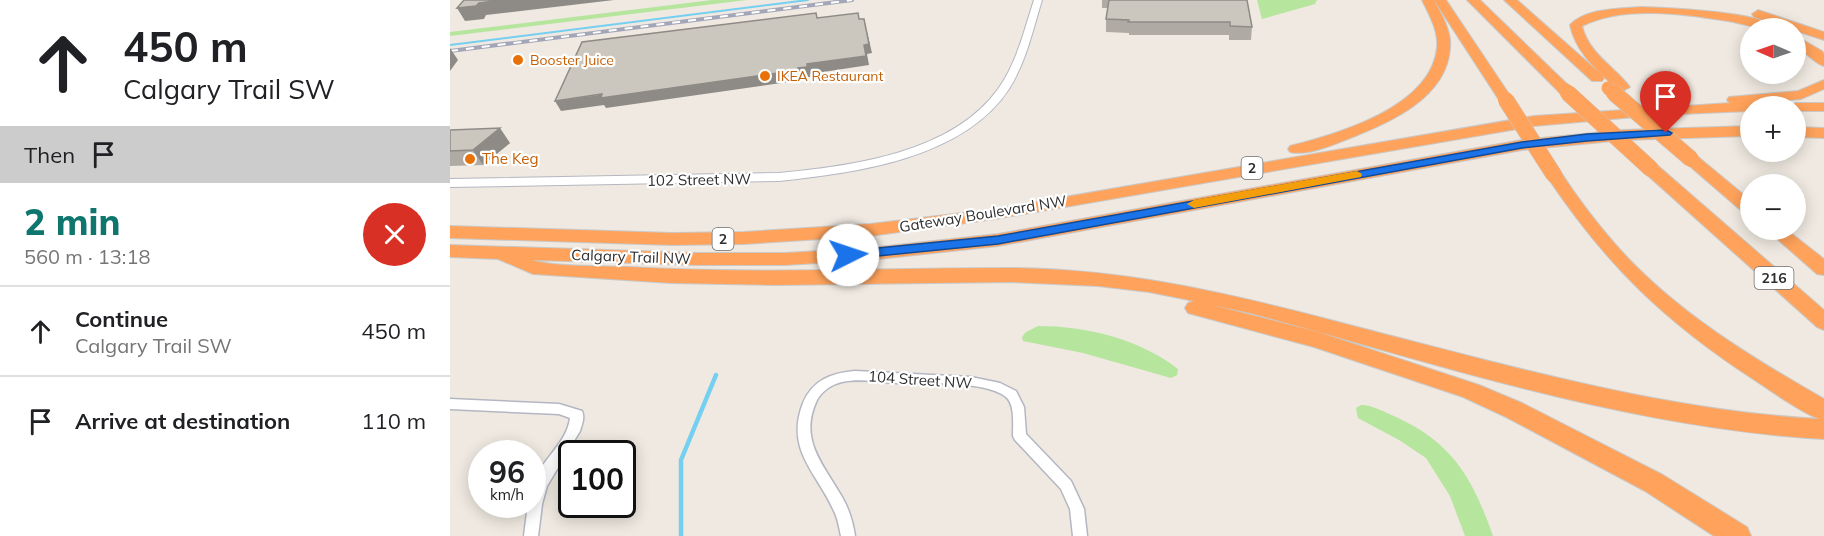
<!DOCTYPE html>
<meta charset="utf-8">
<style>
:root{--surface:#fff;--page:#f6f6f6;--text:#202124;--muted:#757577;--line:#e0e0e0;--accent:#0f766e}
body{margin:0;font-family:Mulish,sans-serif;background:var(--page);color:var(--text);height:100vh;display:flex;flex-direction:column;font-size:22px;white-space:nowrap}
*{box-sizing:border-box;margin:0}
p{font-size:20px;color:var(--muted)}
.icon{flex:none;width:33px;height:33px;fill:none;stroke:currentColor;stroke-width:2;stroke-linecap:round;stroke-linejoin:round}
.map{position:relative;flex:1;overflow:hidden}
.drawer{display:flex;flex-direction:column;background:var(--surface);width:450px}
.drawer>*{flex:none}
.guide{background:#fff;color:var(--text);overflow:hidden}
.needle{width:39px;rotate:272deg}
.buttons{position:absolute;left:1290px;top:18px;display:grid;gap:12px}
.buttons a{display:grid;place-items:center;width:66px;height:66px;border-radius:50%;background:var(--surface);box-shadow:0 3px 15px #0003;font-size:30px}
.speed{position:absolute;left:18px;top:440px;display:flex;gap:12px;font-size:30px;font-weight:700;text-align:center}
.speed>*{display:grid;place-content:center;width:78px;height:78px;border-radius:50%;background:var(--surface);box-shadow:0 3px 15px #0003;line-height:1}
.speed small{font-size:15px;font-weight:400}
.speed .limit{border:3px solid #111;border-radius:9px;background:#fff;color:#111}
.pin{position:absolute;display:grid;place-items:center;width:51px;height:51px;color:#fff;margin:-62px -26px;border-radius:50% 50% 50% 0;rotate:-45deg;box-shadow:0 0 6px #0007}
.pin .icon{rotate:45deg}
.me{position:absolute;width:66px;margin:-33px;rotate:86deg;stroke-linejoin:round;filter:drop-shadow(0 0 4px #0008)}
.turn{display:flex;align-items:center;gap:21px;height:126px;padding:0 24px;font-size:27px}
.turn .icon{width:78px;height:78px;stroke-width:2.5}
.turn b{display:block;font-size:42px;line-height:51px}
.then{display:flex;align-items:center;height:57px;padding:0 24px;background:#0003;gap:12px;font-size:22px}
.round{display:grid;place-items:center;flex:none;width:63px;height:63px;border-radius:32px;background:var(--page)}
.summary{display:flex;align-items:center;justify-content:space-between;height:102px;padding:0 24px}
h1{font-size:36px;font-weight:800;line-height:45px;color:var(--accent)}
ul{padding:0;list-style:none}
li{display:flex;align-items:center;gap:18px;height:90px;padding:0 24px;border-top:2px solid var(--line)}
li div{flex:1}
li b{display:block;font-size:22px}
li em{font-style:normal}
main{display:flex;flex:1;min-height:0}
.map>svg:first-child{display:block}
.green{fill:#b6e59e}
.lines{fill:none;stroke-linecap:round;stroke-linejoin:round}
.stream-far1{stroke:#75cff0;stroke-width:2}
.stream{stroke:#75cff0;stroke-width:4.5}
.street-casing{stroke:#b4b7c1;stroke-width:3}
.secondary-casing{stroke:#b4b7c1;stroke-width:2}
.highway-casing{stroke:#c9c9c9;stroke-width:2}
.street{fill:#fff;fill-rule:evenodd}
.secondary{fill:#fff;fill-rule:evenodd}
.highway{fill:#ffa35c;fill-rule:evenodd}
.rail-casing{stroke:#a3a6b8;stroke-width:4}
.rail{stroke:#fff;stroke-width:2;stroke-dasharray:8;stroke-linecap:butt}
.highway-bridge-far1-casing{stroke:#c9c9c9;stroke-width:14;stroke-linecap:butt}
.highway-bridge-casing{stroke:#c9c9c9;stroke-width:17;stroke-linecap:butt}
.highway-bridge-far1{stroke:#ffa35c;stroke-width:13}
.highway-bridge{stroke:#ffa35c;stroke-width:16}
.wall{fill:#afaba4}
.shaded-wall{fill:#8e8b86}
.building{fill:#cbc7bf;stroke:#8e8b86;stroke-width:1.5}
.route{fill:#1a73e8;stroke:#114b97;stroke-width:1.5}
.slow{fill:#f59e0b}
.food-dot{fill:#e8710a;stroke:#fff;stroke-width:2}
.labels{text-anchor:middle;stroke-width:4.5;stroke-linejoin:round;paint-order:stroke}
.far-food-label{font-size:14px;fill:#c56008;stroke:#fff;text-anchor:start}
.shield{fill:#fff;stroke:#6d6d6d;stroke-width:1.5}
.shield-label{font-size:14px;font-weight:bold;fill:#2e2e2e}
.food-label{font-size:15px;fill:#c56008;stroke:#fff;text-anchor:start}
.street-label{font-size:15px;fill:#2e2e2e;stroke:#fff}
</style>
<main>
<section class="drawer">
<div class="guide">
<div class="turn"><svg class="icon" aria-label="ahead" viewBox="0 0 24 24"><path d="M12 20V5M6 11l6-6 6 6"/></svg><div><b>450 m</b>Calgary Trail SW</div></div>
<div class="then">Then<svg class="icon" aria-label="arrive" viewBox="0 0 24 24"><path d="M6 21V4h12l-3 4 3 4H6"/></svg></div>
</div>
<div class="summary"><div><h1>2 min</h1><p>560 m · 13:18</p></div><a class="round" style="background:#d93025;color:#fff"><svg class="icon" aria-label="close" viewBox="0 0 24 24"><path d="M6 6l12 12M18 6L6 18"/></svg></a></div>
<ul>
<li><svg class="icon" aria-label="ahead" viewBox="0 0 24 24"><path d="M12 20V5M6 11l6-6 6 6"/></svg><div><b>Continue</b><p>Calgary Trail SW</p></div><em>450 m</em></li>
<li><svg class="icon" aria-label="arrive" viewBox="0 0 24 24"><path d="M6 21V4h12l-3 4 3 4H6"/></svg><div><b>Arrive at destination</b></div><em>110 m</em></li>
</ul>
</section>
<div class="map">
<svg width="1374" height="536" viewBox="0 0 1374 536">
<rect width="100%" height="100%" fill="#efe9e1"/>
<g class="green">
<polygon points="262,0 297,0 0,36 0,32"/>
<polygon points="807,0 867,0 865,4 812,19"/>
<path d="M588,326C636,326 690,339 728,369L727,375L721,378L633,353L573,341L572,337L576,332Z"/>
<path d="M911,405C923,405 934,412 946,417C1003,443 1023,479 1043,536H1015L1000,496L976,458L949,440L908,418L906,408Z"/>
</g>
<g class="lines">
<polyline class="stream-far1" points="0,45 358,0"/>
<polyline class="stream" points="231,536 231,460 266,375"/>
<defs>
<g id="street">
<path d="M405,371L521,377L550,383L566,391L574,407L576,434L621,481L634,509L637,536H623L620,509L611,489L565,440L563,436C563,425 565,404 556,397C535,380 474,384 447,383C429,382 410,378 392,382C382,384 372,391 367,400C348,440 374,465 392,497C399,509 403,522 405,536H391C389,527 388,518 383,509C366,472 335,449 353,403C363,380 381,373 405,371Z"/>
<path d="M0,399L109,404L132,411C135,418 132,424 130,431L97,486L92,504L88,536H74L78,504H82C82,498 81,491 83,485C90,460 117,444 120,418L109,414L0,409Z"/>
</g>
<path id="secondary" d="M584,0H592C583,30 576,62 559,89C513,159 405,173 329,181L0,187V179L329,173C402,166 502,153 548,89C567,63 574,30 584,0Z"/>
<g id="highway">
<path d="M972,0H984C991,14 1002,31 1000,48C997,98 939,123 898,139C883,145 857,156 840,152L838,149L840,146C888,134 981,107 987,48C989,32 979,14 972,0Z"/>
<polygon points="984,0 996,0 1063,100 1061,103 1051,103"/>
<polygon points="1017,0 1030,0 1119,86 1121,89 1119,92 1109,92"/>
<polygon points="1054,0 1067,0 1152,75 1154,78 1152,81 1142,81"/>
<path d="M1190,7C1217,8 1309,11 1327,28C1310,30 1294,24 1278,21C1233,14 1174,5 1132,26C1139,54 1164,66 1180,87L1173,91L1168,90C1148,71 1126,53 1120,25C1136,8 1168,9 1190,7Z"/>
<polygon points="1308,10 1374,32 1374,40 1304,17 1302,14"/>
<path d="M1346,36L1372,51L1374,54V66C1366,64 1353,51 1346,45Z"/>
<polygon points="1374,80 1374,89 1351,99 1302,103 1307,106 1300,106 1300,111 1208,115 1084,126 545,219 420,236 294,244 222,245 0,238 0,226 222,233 294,232 420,224 545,209 1084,116 1280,103 1277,100 1279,97 1348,91"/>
<polygon points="1346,103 1374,103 1374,111 1346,111 1346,106 1339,106"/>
<path d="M1300,126V136L1173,140L1072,150L548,246L419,260L335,265H248L82,260C103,267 155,266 180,267C306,274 433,268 560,268C682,269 790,296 907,327C1060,366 1211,410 1369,419C1347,410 1326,394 1306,381C1215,322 1156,265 1096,175L1104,170L1110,171C1127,197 1145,221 1165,244C1223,310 1299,356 1374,399V439C1178,428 988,364 800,313L762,305L868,332L1029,385L1072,403L1213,475L1297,527L1301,536H1264L1195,491L1056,417L1013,397L864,347L738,313L735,308L738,303L744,301L699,292L648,286L562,282L326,285L221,283L83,274L48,259L0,257V245L248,253H335L419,248L548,234L1072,140L1173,130Z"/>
<polygon points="1346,127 1374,128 1374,138 1346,137"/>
<polygon points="1241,154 1247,156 1300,200 1300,214 1294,213 1235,162 1233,159 1235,156"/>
<polygon points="1201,164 1207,165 1374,310 1374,330 1367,327 1195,173 1193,169"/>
<polygon points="1317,230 1337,230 1374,259 1374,275 1367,274"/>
</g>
</defs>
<use href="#street" class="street-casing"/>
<use href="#secondary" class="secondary-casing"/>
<use href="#highway" class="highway-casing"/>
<use href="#street" class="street"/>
<use href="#secondary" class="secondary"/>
<use href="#highway" class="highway"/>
<defs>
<polyline id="rail" points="0,51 402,0"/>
</defs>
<use href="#rail" class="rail-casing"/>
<use href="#rail" class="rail"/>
<defs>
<g id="highway-bridge-far1">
<polyline points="1158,88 1166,94"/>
<polyline points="1114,89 1120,94"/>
</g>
<g id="highway-bridge">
<polyline points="1118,93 1201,169"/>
<polyline points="1164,93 1241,159"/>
<polyline points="1056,100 1104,175"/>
</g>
</defs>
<use href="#highway-bridge-far1" class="highway-bridge-far1-casing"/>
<use href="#highway-bridge" class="highway-bridge-casing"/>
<use href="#highway-bridge-far1" class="highway-bridge-far1"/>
<use href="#highway-bridge" class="highway-bridge"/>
</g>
<g class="wall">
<polygon points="652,0 797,0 802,27 801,40 779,40 779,35 679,35 679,33 656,32 656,19 658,8 652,8"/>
<polygon points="0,130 60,143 33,165 0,166"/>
</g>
<g class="shaded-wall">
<polygon points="51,0 164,0 36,15 34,19 15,21 7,8 29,3"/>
<polygon points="414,19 422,53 417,54 419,65 360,74 360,77 351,78 352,80 156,108 154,105 111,111 105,101 348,68 357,64 414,45"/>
<polygon points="0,48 8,60 0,71"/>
<polygon points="50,128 60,143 33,165 23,150"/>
</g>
<g class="building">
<polygon points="14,0 51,0 29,3 26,6 7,8"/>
<polygon points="659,0 797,0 802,27 780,26 780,22 678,22 679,20 656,19"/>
<polygon points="366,13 367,18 408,13 409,19 414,19 419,44 414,45 416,56 357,64 357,67 348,68 349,70 151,98 152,94 105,101 132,42"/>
<polygon points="50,128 23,150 0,151 0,130"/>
</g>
<polygon class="route" points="1216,130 1222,133 1220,135 1137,141 1072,148 548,244 398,259 391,255 398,251 548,236 1072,142 1137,134"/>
<polygon class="slow" points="907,171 912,174 911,177 744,208 737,204 744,200"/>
<g class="food-dot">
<circle cx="68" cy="60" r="6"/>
<circle cx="315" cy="76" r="6"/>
<circle cx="20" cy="159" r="6"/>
</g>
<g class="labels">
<g class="far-food-label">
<text x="80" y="65">Booster Juice</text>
<text x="327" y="81">IKEA Restaurant</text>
</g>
<g class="shield">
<rect x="791.5" y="157" width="21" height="22" rx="4.5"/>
<rect x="262.5" y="228" width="21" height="22" rx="4.5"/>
<rect x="1304.5" y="267" width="39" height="22" rx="4.5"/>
</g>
<g class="shield-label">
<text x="802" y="173">2</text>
<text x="273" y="244">2</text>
<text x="1324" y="283">216</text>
</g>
<g class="food-label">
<text x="32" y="164">The Keg</text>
</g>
<g class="street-label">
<text transform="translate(249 180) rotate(-1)" y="5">102 Street NW</text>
<text transform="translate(533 214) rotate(-9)" y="5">Gateway Boulevard NW</text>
<text transform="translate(181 257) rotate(2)" y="5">Calgary Trail NW</text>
<text transform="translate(470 380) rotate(4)" y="5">104 Street NW</text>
</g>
</g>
</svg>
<div class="buttons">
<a><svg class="needle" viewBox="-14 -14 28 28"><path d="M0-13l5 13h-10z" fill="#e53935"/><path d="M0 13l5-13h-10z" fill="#757577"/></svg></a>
<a>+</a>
<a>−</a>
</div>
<div class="speed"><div>96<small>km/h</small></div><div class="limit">100</div></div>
<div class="pin" style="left:1216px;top:133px;background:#d93025"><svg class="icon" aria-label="arrive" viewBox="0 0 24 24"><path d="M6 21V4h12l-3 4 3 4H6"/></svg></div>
<svg class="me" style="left:398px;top:255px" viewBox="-20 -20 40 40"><circle r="19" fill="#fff"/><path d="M0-13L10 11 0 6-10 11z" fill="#1a73e8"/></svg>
</div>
</main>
